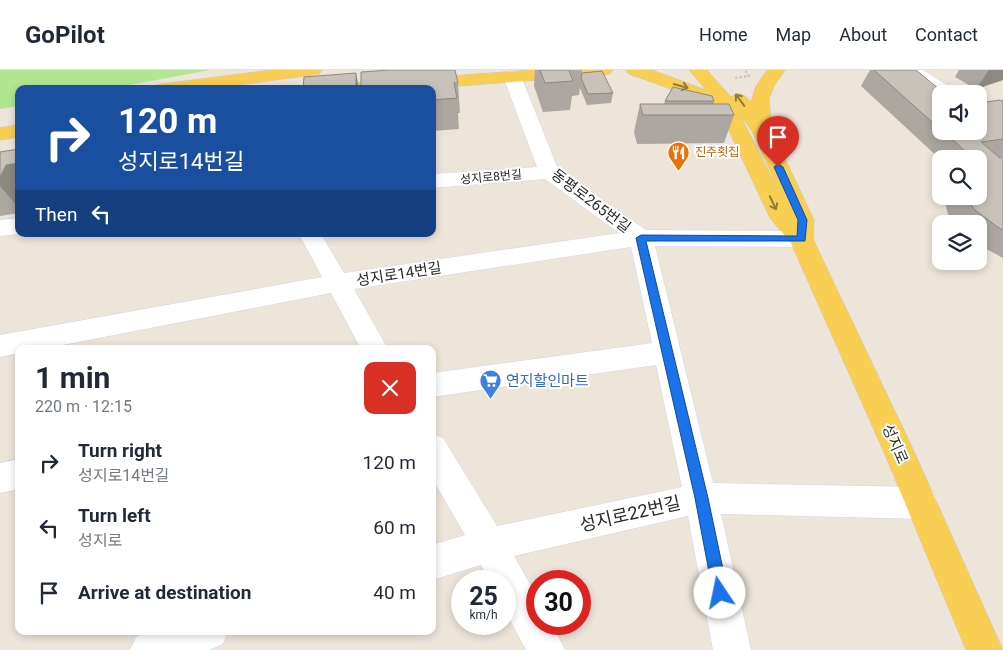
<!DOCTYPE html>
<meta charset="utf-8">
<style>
:root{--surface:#fff;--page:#f2f2f3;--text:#1f2937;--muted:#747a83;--line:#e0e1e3}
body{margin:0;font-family:Roboto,"Noto Sans KR",sans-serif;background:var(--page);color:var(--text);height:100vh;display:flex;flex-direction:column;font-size:19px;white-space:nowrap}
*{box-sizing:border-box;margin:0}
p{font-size:16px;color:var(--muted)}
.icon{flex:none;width:28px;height:28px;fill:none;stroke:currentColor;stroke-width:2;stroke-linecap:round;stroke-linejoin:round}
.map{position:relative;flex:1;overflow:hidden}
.sheet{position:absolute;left:15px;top:275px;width:421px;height:290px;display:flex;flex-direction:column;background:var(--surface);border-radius:10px;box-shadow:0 2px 8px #0003}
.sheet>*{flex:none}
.guide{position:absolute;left:15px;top:15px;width:421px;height:152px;border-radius:10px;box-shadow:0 2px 8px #0003;background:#1a4fa0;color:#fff;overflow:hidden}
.tools{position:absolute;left:932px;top:15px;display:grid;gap:10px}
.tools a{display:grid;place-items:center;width:55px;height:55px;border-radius:10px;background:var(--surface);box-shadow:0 2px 8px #0003;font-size:25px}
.speed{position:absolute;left:451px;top:500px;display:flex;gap:10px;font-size:25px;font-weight:700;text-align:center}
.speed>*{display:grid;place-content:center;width:65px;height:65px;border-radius:50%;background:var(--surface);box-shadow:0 2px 8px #0003;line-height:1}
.speed small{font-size:12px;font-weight:400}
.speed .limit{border:8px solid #d22;background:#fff;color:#111}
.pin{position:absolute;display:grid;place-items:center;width:42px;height:42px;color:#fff;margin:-51px -21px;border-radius:50% 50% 50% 0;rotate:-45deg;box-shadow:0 0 5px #0007}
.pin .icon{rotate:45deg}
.me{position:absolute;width:55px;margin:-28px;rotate:349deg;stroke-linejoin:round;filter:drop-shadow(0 0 4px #0008)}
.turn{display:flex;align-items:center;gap:18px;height:105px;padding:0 20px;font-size:22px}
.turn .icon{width:65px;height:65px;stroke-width:2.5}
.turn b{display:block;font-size:35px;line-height:42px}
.then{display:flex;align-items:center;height:48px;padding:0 20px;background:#0003;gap:10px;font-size:19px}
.round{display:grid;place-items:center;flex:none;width:52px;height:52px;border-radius:10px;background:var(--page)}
.summary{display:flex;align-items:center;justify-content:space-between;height:85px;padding:0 20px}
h1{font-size:30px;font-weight:700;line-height:38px}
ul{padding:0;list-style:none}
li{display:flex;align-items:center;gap:15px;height:65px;padding:0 20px}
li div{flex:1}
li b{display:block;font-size:19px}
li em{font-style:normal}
header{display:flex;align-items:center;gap:30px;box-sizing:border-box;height:70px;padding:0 25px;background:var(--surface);border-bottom:1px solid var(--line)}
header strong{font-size:24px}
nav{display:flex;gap:28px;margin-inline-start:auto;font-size:18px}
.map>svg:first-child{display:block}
.green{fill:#b1e793}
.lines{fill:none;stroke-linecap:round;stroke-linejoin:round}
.minor-casing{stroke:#d0d4e4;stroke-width:1}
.major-casing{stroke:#c8c8c8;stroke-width:1}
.path{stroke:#c8c8c8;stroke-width:2.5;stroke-dasharray:2.5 2;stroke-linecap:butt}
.minor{fill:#fff;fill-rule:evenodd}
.major{fill:#f9cf53;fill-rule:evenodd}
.wall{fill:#aca7a0}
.shaded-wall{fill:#8c8882}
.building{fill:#c8c2ba;stroke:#8c8882}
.oneway{stroke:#927c3e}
.route{fill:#1a73e8;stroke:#114b97}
.labels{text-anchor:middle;stroke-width:4;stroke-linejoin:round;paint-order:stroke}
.far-food-label{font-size:12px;fill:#c56008;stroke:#fff;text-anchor:start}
.far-street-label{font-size:12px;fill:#2a2a2a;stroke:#fff}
.street-label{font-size:15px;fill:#2a2a2a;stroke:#fff}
.shop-label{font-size:15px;fill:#366cbe;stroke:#fff;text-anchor:start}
.near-street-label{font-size:18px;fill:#2a2a2a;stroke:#fff}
</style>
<header>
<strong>GoPilot</strong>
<nav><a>Home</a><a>Map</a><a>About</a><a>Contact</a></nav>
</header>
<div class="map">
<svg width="1003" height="580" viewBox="0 0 1003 580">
<rect width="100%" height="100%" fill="#ede5da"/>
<polygon class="green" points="0,0 210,0 108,19 19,19 19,36 0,39"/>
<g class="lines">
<defs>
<g id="minor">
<polygon points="901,0 923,0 961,24 941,25"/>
<polygon points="512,1 518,2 521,6 558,99 646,160 801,161 809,163 813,169 809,175 801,177 655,176 713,413 921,417 933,422 937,433 933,444 921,449 721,444 751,580 713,580 688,446 514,486 538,528 538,554 552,554 565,580 526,580 505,541 505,511 490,511 481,495 432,510 432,475 465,465 432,408 432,364 443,368 497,456 682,417 656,295 432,327 432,303 652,273 631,177 354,219 388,279 361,279 331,223 42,279 19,279 19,283 0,287 0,265 322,207 299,164 321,164 344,203 619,163 545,109 432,118 432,104 537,97 503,6 506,2"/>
<polygon points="19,148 19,164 0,166 0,150"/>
<polygon points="19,389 19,419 0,423 0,393"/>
<polygon points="149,561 228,561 223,574 209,580 130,580 136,567"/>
</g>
<g id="major">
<polygon points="272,0 322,0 319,4 313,5 206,19 153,19 156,15 162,14"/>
<polygon points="532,0 613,0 610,4 604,5 419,19 334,19 337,15 343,14"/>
<path d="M626,0H652L706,20L689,0H707L731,27C739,20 745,25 751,32L756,16L767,0H785L774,16L769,29L772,61L814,150L813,169L912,377L1003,580H966L886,387L791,173L770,148L720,42L685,24L629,4ZM739,43L752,61L781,125Z"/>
<polygon points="19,55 19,67 0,70 0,58"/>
</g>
</defs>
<use href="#minor" class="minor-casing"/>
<use href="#major" class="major-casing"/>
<polyline class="path" points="735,8 749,6 745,0"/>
<use href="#minor" class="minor"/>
<use href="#major" class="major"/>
</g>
<g class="wall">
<polygon points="535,0 582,0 582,3 613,23 611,33 587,35 580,18 579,25 572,26 570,40 543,42 534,16"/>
<polygon points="870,0 916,0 941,24 941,61 979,61 1003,29 1003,87 999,87 1003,88 1003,188 979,175 979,154 955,154 948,144 945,133 947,126 979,126 979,89 941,89 941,90 861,16"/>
<polygon points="959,0 1003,0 1003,10 976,19 955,7"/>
<polygon points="458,13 460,43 458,43 459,59 432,61 432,19 361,19"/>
<polygon points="665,31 714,31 714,34 734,45 724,73 637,74 634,62 640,34 664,34"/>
<polygon points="19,79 19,143 0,146 0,82"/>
</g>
<g class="shaded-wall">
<polygon points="989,0 1003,0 1003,10 976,19"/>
<polygon points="356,3 359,19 357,19 356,18"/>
<polygon points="19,93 19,138 0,116 0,107 6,95"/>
</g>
<g class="building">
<polygon points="391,0 455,0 458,13 454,13 457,28 432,30 432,19 423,19 423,17 404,19 361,19 361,2"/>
<polygon points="540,0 569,0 573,11 545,13"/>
<polygon points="874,0 916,0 945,24 941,24 941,60"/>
<polygon points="602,1 613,23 588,24 581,8 582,3"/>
<polygon points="356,3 356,18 303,19 304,7"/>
<polygon points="673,17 712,26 714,31 665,31"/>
<polygon points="1000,30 1003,32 1003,69 981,72 1000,88 1003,88 1003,160 996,156 975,140 964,126 979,126 979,89 974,89 943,61 979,61 979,33"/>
<polygon points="640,34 729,34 734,45 643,45"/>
<polygon points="19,79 19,93 6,95 0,107 0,82"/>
</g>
<defs><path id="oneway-shaft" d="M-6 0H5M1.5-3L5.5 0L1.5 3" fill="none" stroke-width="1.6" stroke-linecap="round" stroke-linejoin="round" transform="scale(1.25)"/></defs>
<g class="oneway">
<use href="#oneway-shaft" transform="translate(681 16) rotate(16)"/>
<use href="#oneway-shaft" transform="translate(740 30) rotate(-126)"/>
<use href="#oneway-shaft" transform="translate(773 133) rotate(65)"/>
</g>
<polygon class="route" points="778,94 783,97 807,150 805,171 646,171 708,428 728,523 726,528 720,530 715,528 713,523 695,428 636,168 641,165 797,166 798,150 774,97"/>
<defs>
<symbol id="restaurant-pin" viewBox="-11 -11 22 30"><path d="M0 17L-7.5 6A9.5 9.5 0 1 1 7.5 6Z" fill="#e8710a" stroke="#fff"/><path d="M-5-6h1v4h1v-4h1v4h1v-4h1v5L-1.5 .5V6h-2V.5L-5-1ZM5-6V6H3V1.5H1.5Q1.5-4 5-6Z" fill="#fff"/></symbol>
<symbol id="supermarket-pin" viewBox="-11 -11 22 30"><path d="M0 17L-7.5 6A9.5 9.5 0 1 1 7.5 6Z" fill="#3f7fe0" stroke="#fff"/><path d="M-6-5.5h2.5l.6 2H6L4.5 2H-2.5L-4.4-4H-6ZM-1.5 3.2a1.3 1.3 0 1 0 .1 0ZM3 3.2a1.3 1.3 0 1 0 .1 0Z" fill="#fff"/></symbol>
</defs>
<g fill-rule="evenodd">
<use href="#restaurant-pin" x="666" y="70" width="25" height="34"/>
<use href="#supermarket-pin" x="478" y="298" width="25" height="34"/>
</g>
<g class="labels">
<g class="far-food-label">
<text x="695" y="86">진주횟집</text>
</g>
<g class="far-street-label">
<text transform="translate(491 107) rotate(-5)" y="4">성지로8번길</text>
</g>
<g class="street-label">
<text transform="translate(591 131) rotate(37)" y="5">동평로265번길</text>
<text transform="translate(399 204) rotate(-9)" y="5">성지로14번길</text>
<text transform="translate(895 374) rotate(66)" y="5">성지로</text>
</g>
<g class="shop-label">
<text x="506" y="316">연지할인마트</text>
</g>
<g class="near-street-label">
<text transform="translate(630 444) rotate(-13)" y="6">성지로22번길</text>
</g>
</g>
</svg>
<div class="tools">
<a><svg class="icon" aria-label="sound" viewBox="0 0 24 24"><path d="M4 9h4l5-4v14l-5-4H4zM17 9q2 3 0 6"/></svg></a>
<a><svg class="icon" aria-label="search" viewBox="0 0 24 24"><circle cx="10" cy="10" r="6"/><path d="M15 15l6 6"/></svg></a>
<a><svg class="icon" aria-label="layers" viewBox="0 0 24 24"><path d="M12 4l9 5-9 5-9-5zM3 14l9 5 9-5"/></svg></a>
</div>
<div class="speed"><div>25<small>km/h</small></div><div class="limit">30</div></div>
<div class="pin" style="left:778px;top:97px;background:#d93025"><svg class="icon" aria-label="arrive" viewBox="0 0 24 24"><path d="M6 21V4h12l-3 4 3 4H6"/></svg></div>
<svg class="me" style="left:720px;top:523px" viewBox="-20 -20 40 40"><circle r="19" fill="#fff"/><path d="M0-13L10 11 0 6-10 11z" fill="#1a73e8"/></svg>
<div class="guide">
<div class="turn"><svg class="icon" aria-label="right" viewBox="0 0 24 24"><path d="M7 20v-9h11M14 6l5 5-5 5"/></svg><div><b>120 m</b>성지로14번길</div></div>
<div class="then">Then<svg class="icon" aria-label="left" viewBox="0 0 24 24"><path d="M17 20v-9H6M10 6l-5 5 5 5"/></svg></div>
</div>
<section class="sheet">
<div class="summary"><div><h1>1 min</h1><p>220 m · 12:15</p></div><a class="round" style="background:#d93025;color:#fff"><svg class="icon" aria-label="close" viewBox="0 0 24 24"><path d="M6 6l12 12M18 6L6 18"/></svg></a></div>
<ul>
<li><svg class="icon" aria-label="right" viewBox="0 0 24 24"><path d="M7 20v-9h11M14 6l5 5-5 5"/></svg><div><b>Turn right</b><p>성지로14번길</p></div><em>120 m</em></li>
<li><svg class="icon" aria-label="left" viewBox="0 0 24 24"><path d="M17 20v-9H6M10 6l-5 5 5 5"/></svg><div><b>Turn left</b><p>성지로</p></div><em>60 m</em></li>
<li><svg class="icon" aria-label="arrive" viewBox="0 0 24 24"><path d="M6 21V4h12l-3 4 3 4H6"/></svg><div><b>Arrive at destination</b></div><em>40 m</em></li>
</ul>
</section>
</div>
